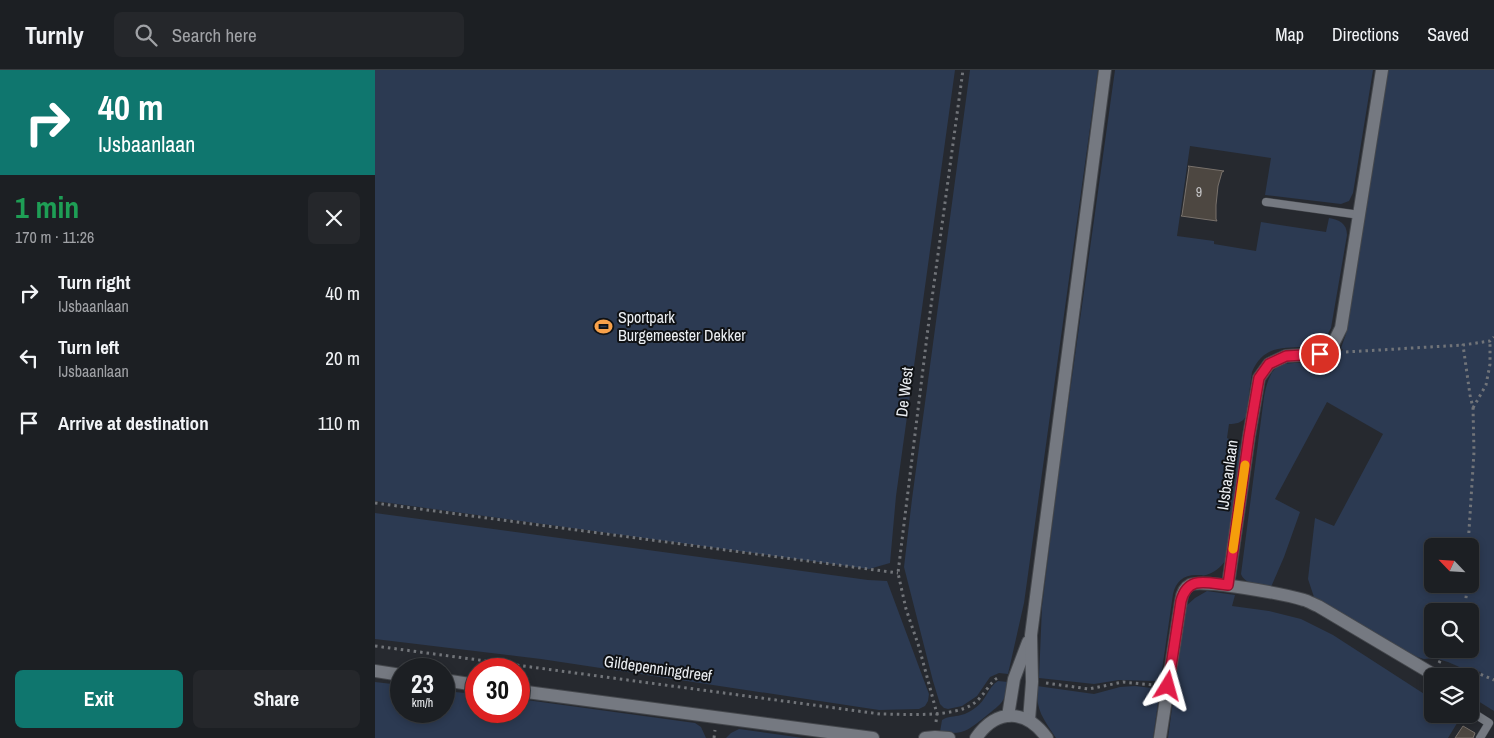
<!DOCTYPE html>
<meta charset="utf-8">
<style>
:root{--surface:#1c1f23;--page:#25272b;--text:#f1f3f6;--muted:#a0a2a6;--line:#3a3d41;--accent:#0f766e}
body{margin:0;font-family:"Archivo Narrow",sans-serif;background:var(--page);color:var(--text);height:100vh;display:flex;flex-direction:column;font-size:19px;white-space:nowrap}
*{box-sizing:border-box;margin:0}
p{font-size:16px;color:var(--muted)}
.icon{flex:none;width:28px;height:28px;fill:none;stroke:currentColor;stroke-width:2;stroke-linecap:round;stroke-linejoin:round}
.map{position:relative;flex:1;overflow:hidden}
.drawer{display:flex;flex-direction:column;background:var(--surface);width:375px}
.drawer>*{flex:none}
.banner{background:#0f766e;color:#fff;overflow:hidden}
.needle{width:32px;rotate:295deg}
.fabs{position:absolute;left:1049px;top:468px;display:grid;gap:10px}
.fabs a{display:grid;place-items:center;width:55px;height:55px;border-radius:8px;background:var(--surface);box-shadow:0 2px 8px #0003,0 0 0 1px var(--line);font-size:25px}
.speed{position:absolute;left:15px;top:588px;display:flex;gap:10px;font-size:25px;font-weight:700;text-align:center}
.speed>*{display:grid;place-content:center;width:65px;height:65px;border-radius:50%;background:var(--surface);box-shadow:0 2px 8px #0003,0 0 0 1px var(--line);line-height:1}
.speed small{font-size:12px;font-weight:400}
.speed .limit{border:8px solid #d22;background:#fff;color:#111}
.pin{position:absolute;display:grid;place-items:center;width:42px;height:42px;color:#fff;margin:-21px;border:2px solid #fff;border-radius:50%;box-shadow:0 1px 5px #0007}
.me{position:absolute;width:55px;margin:-28px;rotate:8deg;stroke-linejoin:round;filter:drop-shadow(0 0 4px #0008)}
.turn{display:flex;align-items:center;gap:18px;height:105px;padding:0 15px;font-size:22px}
.turn .icon{width:65px;height:65px;stroke-width:2.5}
.turn b{display:block;font-size:35px;line-height:42px}
.round{display:grid;place-items:center;flex:none;width:52px;height:52px;border-radius:8px;background:var(--page)}
.head{display:flex;align-items:center;justify-content:space-between;height:85px;padding:0 15px}
h1{font-size:30px;font-weight:700;line-height:38px;color:#1e9e55}
.cta{display:flex;gap:10px;margin-top:auto;padding:10px 15px}
.cta a{flex:1;height:58px;border-radius:8px;background:var(--accent);color:#fff;font-size:20px;font-weight:700;line-height:58px;text-align:center}
.cta a+a{background:var(--page);color:var(--text)}
ul{padding:0;list-style:none}
li{display:flex;align-items:center;gap:15px;height:65px;padding:0 15px}
li div{flex:1}
li b{display:block;font-size:19px}
li em{font-style:normal}
header{display:flex;align-items:center;gap:30px;box-sizing:border-box;height:70px;padding:0 25px;background:var(--surface);border-bottom:1px solid var(--line)}
header strong{font-size:24px}
nav{display:flex;gap:28px;margin-inline-start:auto;font-size:18px}
.search{width:350px;height:45px;background:var(--page);display:flex;align-items:center;gap:12px;box-sizing:border-box;padding:0 18px;border-radius:8px;color:var(--muted);font-size:19px}
main{display:flex;flex:1;min-height:0}
.map>svg:first-child{display:block}
.green{fill:#2c3a52;fill-rule:evenodd}
.building{fill:#4d4741;stroke:#78716b}
.lines{fill:none;stroke-linecap:round;stroke-linejoin:round}
.service-casing{stroke:#44474c;stroke-width:9}
.minor-casing{stroke:#44474c;stroke-width:14}
.secondary-casing{stroke:#44474c;stroke-width:14}
.path{stroke:#717479;stroke-width:3;stroke-dasharray:2.5 4;stroke-linecap:butt}
.service{stroke:#757981;stroke-width:8}
.minor{stroke:#757981;stroke-width:12}
.secondary{stroke:#757981;stroke-width:12}
.route-casing{stroke:#92132f;stroke-width:12}
.route{stroke:#e11d48;stroke-width:9}
.slow{stroke:#f59e0b;stroke-width:9}
.labels{text-anchor:middle;stroke-width:4;stroke-linejoin:round;paint-order:stroke}
.number-label{font-size:14px;fill:#c4c4c6}
.poi-label{font-size:16px;fill:#ebeef2;stroke:#101215;text-anchor:start}
.street-label{font-size:16px;fill:#ebeef2;stroke:#101215}
</style>
<header>
<strong>Turnly</strong>
<div class="search"><svg class="icon" aria-label="search" viewBox="0 0 24 24"><circle cx="10" cy="10" r="6"/><path d="M15 15l6 6"/></svg>Search here</div>
<nav><a>Map</a><a>Directions</a><a>Saved</a></nav>
</header>
<main>
<section class="drawer">
<div class="banner">
<div class="turn"><svg class="icon" aria-label="right" viewBox="0 0 24 24"><path d="M7 20v-9h11M14 6l5 5-5 5"/></svg><div><b>40 m</b>IJsbaanlaan</div></div>
</div>
<div class="head"><div><h1>1 min</h1><p>170 m · 11:26</p></div><a class="round"><svg class="icon" aria-label="close" viewBox="0 0 24 24"><path d="M6 6l12 12M18 6L6 18"/></svg></a></div>
<ul>
<li><svg class="icon" aria-label="right" viewBox="0 0 24 24"><path d="M7 20v-9h11M14 6l5 5-5 5"/></svg><div><b>Turn right</b><p>IJsbaanlaan</p></div><em>40 m</em></li>
<li><svg class="icon" aria-label="left" viewBox="0 0 24 24"><path d="M17 20v-9H6M10 6l-5 5 5 5"/></svg><div><b>Turn left</b><p>IJsbaanlaan</p></div><em>20 m</em></li>
<li><svg class="icon" aria-label="arrive" viewBox="0 0 24 24"><path d="M6 21V4h12l-3 4 3 4H6"/></svg><div><b>Arrive at destination</b></div><em>110 m</em></li>
</ul>
<div class="cta"><a>Exit</a><a>Share</a></div>
</section>
<div class="map">
<svg width="1119" height="668" viewBox="0 0 1119 668">
<rect width="100%" height="100%" fill="#26292f"/>
<g class="green">
<polygon points="0,0 580,0 521,426 515,493 494,499 0,431"/>
<polygon points="595,0 723,0 649,533 633,604 624,603 615,607 602,626 587,636 573,639 569,638 565,634 558,611 529,497 537,429"/>
<path d="M740,0H998L978,123L974,131L966,134L890,125L896,88L815,76L802,166L839,171V174L881,181L886,152L951,162L954,148C964,150 972,153 972,165L956,258C939,295 895,258 877,302L871,346C868,353 860,354 854,354L852,368L864,374L866,382L850,491C846,497 839,503 831,505C828,506 827,505 824,505C809,504 801,511 798,524L786,607L780,611L744,610L719,614L664,608L667,536L684,400Z"/>
<path d="M1013,0H1119V641L1095,626V622L1106,602L1089,599L1073,592L1060,588L1049,589L1039,586L939,527L933,509L940,448L959,456L1008,364L952,332L900,429L925,442L909,487L896,517C886,515 870,515 866,504L889,327C898,277 917,301 950,289C956,287 962,283 968,280L966,278L971,264ZM1058,476H1095V514H1058ZM1058,541H1095V579H1058Z"/>
<polygon points="0,443 493,510 512,511 554,624 553,631 550,636 544,639 504,640 166,589 0,569"/>
<polygon points="832,521 860,525 857,536 894,541 926,549 958,565 1057,629 1058,644 1078,644 1084,650 1073,668 793,668 811,536 820,528"/>
<path d="M623,611L633,612C630,633 627,633 611,646C592,661 589,665 565,662L567,650C573,646 579,647 586,645C591,644 596,641 600,638C611,631 613,617 623,611Z"/>
<polygon points="0,612 26,615 26,641 69,641 69,621 101,624 101,641 144,641 144,629 320,653 326,657 331,668 0,668"/>
<path d="M662,616L719,624L745,617L760,616L785,619L778,668H681C668,648 661,641 662,616Z"/>
<polygon points="364,659 428,668 351,668 356,663"/>
</g>
<g class="building">
<polygon points="813,96 849,101 847,102 843,116 841,135 841,149 842,151 806,146 807,145 814,97"/>
<polygon points="1088,656 1100,663 1098,668 1080,668"/>
</g>
<g class="lines">
<defs>
<g id="service">
<polyline points="891,132 985,145"/>
<polyline points="1095,641 1114,653 1105,668"/>
</g>
<g id="minor">
<polyline points="853,515 874,366 884,308 894,294 911,286 945,284 958,274 966,258 1007,0"/>
<path d="M785,668L806,531C807,524 809,518 815,515C826,508 913,525 929,530C933,531 938,534 943,536L1061,606"/>
</g>
<g id="secondary">
<polyline points="0,601 26,605"/>
<polyline points="69,610 101,615"/>
<polyline points="144,621 498,668"/>
<polyline points="633,646 639,609 653,572"/>
<polyline points="654,650 657,612 656,565 730,0"/>
<polyline points="550,668 560,667 574,668"/>
<path d="M601,668C622,638 651,639 672,668"/>
</g>
</defs>
<use href="#service" class="service-casing"/>
<use href="#minor" class="minor-casing"/>
<use href="#secondary" class="secondary-casing"/>
<g class="path">
<polyline points="971,282 1088,275"/>
<polyline points="1098,338 1111,315 1115,294 1115,271"/>
<polyline points="0,433 523,503"/>
<polyline points="1093,476 1099,382 1098,338 1095,325 1088,275 1115,271 1119,267"/>
<polyline points="1089,541 1093,514"/>
<path d="M0,576L505,644C531,644 577,648 598,634C609,627 616,609 625,607"/>
<polyline points="1064,593 1071,579"/>
<polyline points="1095,611 1105,604 1119,610"/>
<polyline points="671,613 714,619 748,612 778,615"/>
<polyline points="561,652 562,644 544,577 531,539 523,503 553,258 588,0"/>
<polyline points="339,668 340,660"/>
</g>
<use href="#service" class="service"/>
<use href="#minor" class="minor"/>
<use href="#secondary" class="secondary"/>
</g>
<g class="lines">
<defs>
<path id="route" d="M793,616L806,531C813,505 832,513 853,515L874,366L884,308L894,294L911,286L945,284"/>
</defs>
<use href="#route" class="route-casing"/>
<use href="#route" class="route"/>
<polyline class="slow" points="858,479 870,395"/>
</g>
<defs>
<symbol id="stadium-bare" viewBox="-9 -9 18 18"><path d="M0-5a6.5 5 0 1 0 0 10a6.5 5 0 1 0 0-10ZM-3.5-1.8h7v3.6h-7Z" fill="#f8a14a" stroke="#101215" stroke-width="2.5" paint-order="stroke"/></symbol>
</defs>
<g fill-rule="evenodd">
<use href="#stadium-bare" x="216" y="244" width="25" height="25"/>
</g>
<g class="labels">
<g class="number-label">
<text x="824" y="127">9</text>
</g>
<g class="poi-label">
<text x="243" y="253">Sportpark<tspan x="243" dy="18">Burgemeester Dekker</tspan></text>
</g>
<g class="street-label">
<text transform="translate(529 322) rotate(-83)" y="6">De West</text>
<text transform="translate(852 405) rotate(-82)" y="6">IJsbaanlaan</text>
<text transform="translate(283 598) rotate(8)" y="6">Gildepenningdreef</text>
</g>
</g>
</svg>
<div class="fabs">
<a><svg class="needle" viewBox="-14 -14 28 28"><path d="M0-13l5 13h-10z" fill="#e53935"/><path d="M0 13l5-13h-10z" fill="#a0a2a6"/></svg></a>
<a><svg class="icon" aria-label="search" viewBox="0 0 24 24"><circle cx="10" cy="10" r="6"/><path d="M15 15l6 6"/></svg></a>
<a><svg class="icon" aria-label="layers" viewBox="0 0 24 24"><path d="M12 4l9 5-9 5-9-5zM3 14l9 5 9-5"/></svg></a>
</div>
<div class="speed"><div>23<small>km/h</small></div><div class="limit">30</div></div>
<div class="pin" style="left:945px;top:284px;background:#d93025"><svg class="icon" aria-label="arrive" viewBox="0 0 24 24"><path d="M6 21V4h12l-3 4 3 4H6"/></svg></div>
<svg class="me" style="left:793px;top:616px" viewBox="-20 -20 40 40"><path d="M0-17L14 15 0 8-14 15z" fill="#e11d48" stroke="#fff" stroke-width="4"/></svg>
</div>
</main>
